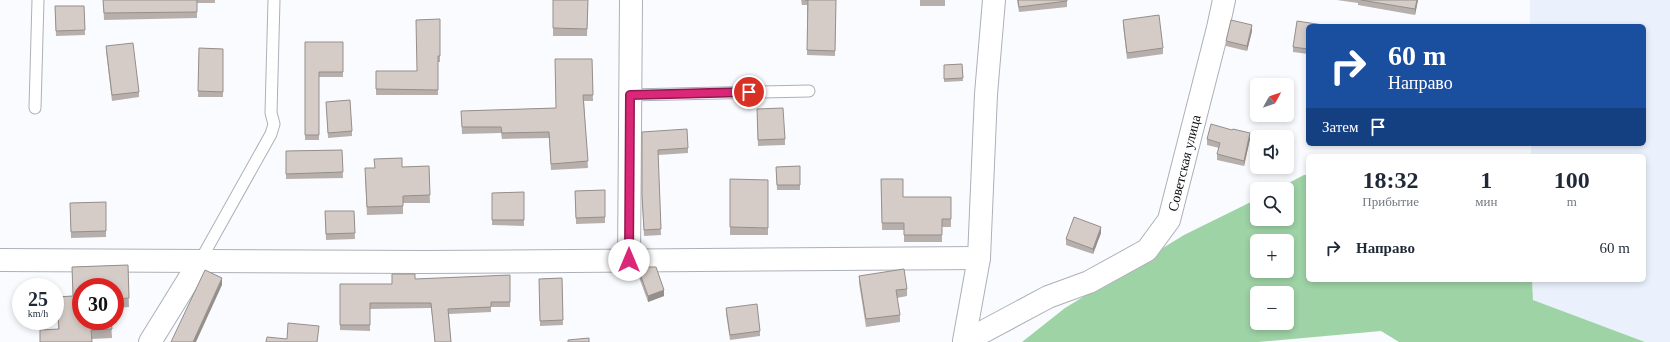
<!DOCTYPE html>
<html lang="ru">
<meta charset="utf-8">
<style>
:root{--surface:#fff;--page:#f2f2f3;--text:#1f2937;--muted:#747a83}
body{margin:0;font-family:Georgia,serif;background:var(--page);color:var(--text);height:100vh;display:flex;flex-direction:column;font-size:15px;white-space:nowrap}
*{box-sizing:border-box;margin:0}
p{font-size:13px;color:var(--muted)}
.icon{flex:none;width:22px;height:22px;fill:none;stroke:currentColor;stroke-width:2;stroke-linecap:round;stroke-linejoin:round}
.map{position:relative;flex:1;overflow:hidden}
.panel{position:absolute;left:1306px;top:154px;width:340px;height:128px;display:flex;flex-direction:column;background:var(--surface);border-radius:6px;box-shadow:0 2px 6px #0003}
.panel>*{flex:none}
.top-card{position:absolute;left:1306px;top:24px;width:340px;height:122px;border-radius:6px;box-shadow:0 2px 6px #0003;background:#1a4fa0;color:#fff;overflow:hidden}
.needle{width:26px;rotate:50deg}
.controls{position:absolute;left:1250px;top:78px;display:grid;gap:8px}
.controls a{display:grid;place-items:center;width:44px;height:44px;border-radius:6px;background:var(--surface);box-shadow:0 2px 6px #0003;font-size:20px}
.speed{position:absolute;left:12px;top:278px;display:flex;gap:8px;font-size:20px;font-weight:700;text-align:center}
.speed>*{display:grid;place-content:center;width:52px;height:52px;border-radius:50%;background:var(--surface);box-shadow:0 2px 6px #0003;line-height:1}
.speed small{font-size:10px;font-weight:400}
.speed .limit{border:6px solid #d22;background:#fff;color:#111}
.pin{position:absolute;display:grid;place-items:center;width:34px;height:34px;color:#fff;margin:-17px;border:2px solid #fff;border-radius:50%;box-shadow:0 1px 4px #0007}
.me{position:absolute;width:44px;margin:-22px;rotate:0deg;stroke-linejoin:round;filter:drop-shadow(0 0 3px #0008)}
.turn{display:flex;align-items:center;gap:14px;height:84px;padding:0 16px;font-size:18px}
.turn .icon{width:52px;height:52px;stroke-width:2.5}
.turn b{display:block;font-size:28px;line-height:34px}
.then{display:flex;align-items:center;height:38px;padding:0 16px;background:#0003;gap:8px;font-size:15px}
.eta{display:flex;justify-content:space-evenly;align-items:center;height:68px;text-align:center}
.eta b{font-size:24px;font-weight:800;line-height:28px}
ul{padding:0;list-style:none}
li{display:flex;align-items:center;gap:12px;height:52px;padding:0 16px}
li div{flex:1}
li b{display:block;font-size:15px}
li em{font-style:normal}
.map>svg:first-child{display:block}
.built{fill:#eaf1fd}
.forest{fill:#9ed3a6;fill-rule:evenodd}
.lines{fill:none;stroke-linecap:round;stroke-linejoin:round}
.service-casing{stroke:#acb0b8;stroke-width:13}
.minor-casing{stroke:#acb0b8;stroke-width:24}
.service{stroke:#fff;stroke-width:11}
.minor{stroke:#fff;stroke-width:22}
.wall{fill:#b7afab}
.shaded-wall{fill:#958f8b}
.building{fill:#d5ccc7;stroke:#958f8b}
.route-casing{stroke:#8e194d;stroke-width:10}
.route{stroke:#db2777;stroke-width:7}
.labels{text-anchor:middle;stroke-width:4;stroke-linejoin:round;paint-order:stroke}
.street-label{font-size:14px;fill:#0b0d0f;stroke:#fff}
</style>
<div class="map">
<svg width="1670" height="342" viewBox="0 0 1670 342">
<rect width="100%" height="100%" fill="#f9fbfe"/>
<polygon class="built" points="1530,0 1670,0 1670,342 1645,342 1533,300 1532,280 1644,280 1644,156 1531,156 1531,144 1644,144 1644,26 1530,26"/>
<path class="forest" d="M1304,175H1308V280H1532L1533,300L1645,342H1399L1381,331L1258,342H1022L1065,308L1184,235L1257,199V219H1287V189H1277ZM1257,241H1287V271H1257ZM1257,293H1287V323H1257Z"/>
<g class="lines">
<defs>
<g id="service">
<polyline points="630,95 809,91"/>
<polyline points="35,108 38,0"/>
<polyline points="200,261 271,134 274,124 271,113 274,0"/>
</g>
<g id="minor">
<polyline points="0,260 424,262 979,258"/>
<polyline points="629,260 631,0"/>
<polyline points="964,341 979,258 986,94 994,0"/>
<polyline points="150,342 200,261"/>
<polyline points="964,342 1048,297 1089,282 1147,250 1169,220 1218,28 1224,0"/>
</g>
</defs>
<use href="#service" class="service-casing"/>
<use href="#minor" class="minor-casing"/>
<use href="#service" class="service"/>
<use href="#minor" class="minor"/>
</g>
<g class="wall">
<polygon points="103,0 215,0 215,3 197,3 197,18 104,20"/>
<polygon points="588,0 587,36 553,36 553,28"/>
<polygon points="801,0 836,0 835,56 807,55 807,5 802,5"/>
<rect x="920" y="0" width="25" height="6"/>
<polygon points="1017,0 1067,0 1067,7 1019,12"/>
<polygon points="1337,0 1418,0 1415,15 1358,5 1358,3"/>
<polygon points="55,6 84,6 85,35 56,36"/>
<polygon points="440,19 440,62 438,62 438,95 376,95 376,71 417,71"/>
<polygon points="1123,20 1163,48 1163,54 1127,59 1123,25"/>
<polygon points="1308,26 1308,54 1293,52 1293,47"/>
<polygon points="1252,31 1247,51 1226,46 1226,41"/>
<polygon points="305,42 343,42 343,77 319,77 319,140 305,140"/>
<polygon points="106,46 139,92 139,97 112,101 106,51"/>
<polygon points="199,48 223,49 223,97 198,97"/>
<polygon points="592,59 593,101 584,101 588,168 551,170 549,138 502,139 501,133 462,134 461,111 556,108"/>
<polygon points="962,64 963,81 944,82 944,65"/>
<polygon points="326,102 352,131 352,136 328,138"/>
<polygon points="757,115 785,139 785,145 758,146"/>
<polygon points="642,132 688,148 688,153 658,155 661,235 644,236 642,201"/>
<polygon points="1207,139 1250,139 1244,166 1217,160 1217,154 1219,148 1207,145"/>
<polygon points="342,150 343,178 286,179 286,151"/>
<polygon points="429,166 430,203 403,203 403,214 367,215 365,175 402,167"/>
<polygon points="800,166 800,190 777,190 776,167"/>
<polygon points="730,179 768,180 768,235 730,235"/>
<polygon points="881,179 903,197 951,197 951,227 942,227 942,242 904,242 904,230 882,230"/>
<polygon points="605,190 605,223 576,224 575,191"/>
<polygon points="524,192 524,226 492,225 492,193"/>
<polygon points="106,202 106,237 71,238 70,203"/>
<polygon points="325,211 354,211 355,239 326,240"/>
<polygon points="1101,233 1093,254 1066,245 1066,239"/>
<polygon points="128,265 129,307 115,308 115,287 81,287 81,321 111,321 112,338 92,339 92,342 40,342 40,330 58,329 57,297 73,296 72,267"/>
<polygon points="639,271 664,296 648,302 639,277"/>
<polygon points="510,275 510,307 491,307 491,312 449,314 451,342 435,342 431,308 370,309 370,331 340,330 340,284 392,284 415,279"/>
<polygon points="859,276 907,289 907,296 897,298 900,315 900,322 866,327 859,283"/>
<polygon points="562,278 563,325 540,326 539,279"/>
<polygon points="726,308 760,331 760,336 730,340 726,313"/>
</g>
<g class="shaded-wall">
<polygon points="1417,0 1418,0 1415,15 1415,9"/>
<polygon points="1252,25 1252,31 1247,51 1247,46"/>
<polygon points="1250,133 1250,139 1244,166 1244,161"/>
<polygon points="1101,227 1101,233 1093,254 1093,249"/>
<polygon points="222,278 222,285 196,342 193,342"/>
<polygon points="664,290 664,296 648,302 648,296"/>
</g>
<g class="building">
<polygon points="103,0 197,0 197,12 104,13"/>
<polygon points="553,0 588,0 587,29 553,28"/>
<polygon points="805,0 836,0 835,51 807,50 808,0"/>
<polygon points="1018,0 1067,0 1067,1 1019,7"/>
<polygon points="1361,0 1417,0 1415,9"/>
<polygon points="55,6 84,6 85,30 56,31"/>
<polygon points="1159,15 1163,48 1127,53 1123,20"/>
<polygon points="440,19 440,56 438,56 438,90 376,89 376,71 417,71 416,20"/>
<polygon points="1231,20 1252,25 1247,46 1226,41"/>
<polygon points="1297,21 1330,26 1308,26 1308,49 1293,47"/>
<polygon points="305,42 343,42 343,72 319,72 319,135 305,135"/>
<polygon points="133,43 139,92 112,95 106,46"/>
<polygon points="199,48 223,49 223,92 198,91"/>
<polygon points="555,59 592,59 593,95 583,95 588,161 551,164 549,132 502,133 501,127 462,127 461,111 556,108"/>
<polygon points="962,64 963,78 944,79 944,65"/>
<polygon points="350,100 352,131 328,133 326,102"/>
<polygon points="783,108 785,139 758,140 757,109"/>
<polygon points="1211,124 1232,130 1233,129 1250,133 1244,161 1217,154 1220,143 1207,139"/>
<polygon points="687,129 688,148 658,150 661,229 644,230 642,195 642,132"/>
<polygon points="342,150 343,172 286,174 286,151"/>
<polygon points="402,158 402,167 429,166 430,195 403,196 403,206 367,207 365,168 375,168 374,159"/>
<polygon points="800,166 800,185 777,185 776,167"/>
<polygon points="730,179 768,180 768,228 730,227"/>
<polygon points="881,179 903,179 903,197 951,197 951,219 942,219 942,235 904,235 904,223 882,223"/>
<polygon points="605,190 605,217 576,218 575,191"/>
<polygon points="524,192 524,220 492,220 492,193"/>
<polygon points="106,202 106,231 71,232 70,203"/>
<polygon points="325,211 354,211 355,233 326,234"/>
<polygon points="1074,217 1101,227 1093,249 1066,239"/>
<polygon points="128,265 129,298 115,299 115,287 81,287 81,321 111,321 112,329 91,330 92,342 40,342 40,330 59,329 57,297 73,296 72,267"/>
<polygon points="649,267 656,267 664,290 648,296 639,271"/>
<polygon points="904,269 907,289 896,290 900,315 866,319 859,276"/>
<polygon points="205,270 222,278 193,342 171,342"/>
<polygon points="392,274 415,274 415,279 510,275 510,302 491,302 491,307 448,309 451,342 435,342 431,303 370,303 370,325 340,325 340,284 392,284"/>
<polygon points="562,278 563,320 540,321 539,279"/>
<polygon points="757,304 760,331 730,335 726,308"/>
<polygon points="288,323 319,326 317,342 266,342 267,337 287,339"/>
<polygon points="589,338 589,342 568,342 568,340"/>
</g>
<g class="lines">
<defs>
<polyline id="route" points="629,260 630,95 749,92"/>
</defs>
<use href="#route" class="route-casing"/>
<use href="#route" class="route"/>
</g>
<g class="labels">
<g class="street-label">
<text transform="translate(1184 163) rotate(-76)" y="5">Советская улица</text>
</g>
</g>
</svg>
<div class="controls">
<a><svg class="needle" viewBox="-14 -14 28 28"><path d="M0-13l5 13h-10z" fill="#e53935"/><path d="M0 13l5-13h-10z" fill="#747a83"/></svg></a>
<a><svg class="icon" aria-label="sound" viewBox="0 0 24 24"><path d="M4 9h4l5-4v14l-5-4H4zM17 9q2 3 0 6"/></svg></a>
<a><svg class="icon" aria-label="search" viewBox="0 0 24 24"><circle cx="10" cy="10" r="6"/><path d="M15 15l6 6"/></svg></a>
<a>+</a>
<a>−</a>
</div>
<div class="speed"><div>25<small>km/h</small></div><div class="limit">30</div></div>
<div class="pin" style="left:749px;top:92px;background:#d93025"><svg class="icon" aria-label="arrive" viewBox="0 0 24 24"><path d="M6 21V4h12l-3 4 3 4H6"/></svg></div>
<svg class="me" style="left:629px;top:260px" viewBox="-20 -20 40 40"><circle r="19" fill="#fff"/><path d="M0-13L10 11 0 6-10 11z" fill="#db2777"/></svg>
<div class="top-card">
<div class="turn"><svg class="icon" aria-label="right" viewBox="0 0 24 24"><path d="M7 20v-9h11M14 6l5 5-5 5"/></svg><div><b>60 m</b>Направо</div></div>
<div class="then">Затем<svg class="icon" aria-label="arrive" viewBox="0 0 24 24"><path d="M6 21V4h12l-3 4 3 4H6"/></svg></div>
</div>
<section class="panel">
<div class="eta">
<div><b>18:32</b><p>Прибытие</p></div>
<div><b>1</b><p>мин</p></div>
<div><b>100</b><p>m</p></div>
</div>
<ul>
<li><svg class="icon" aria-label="right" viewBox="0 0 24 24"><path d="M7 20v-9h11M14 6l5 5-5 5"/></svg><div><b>Направо</b></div><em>60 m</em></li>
</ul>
</section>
</div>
